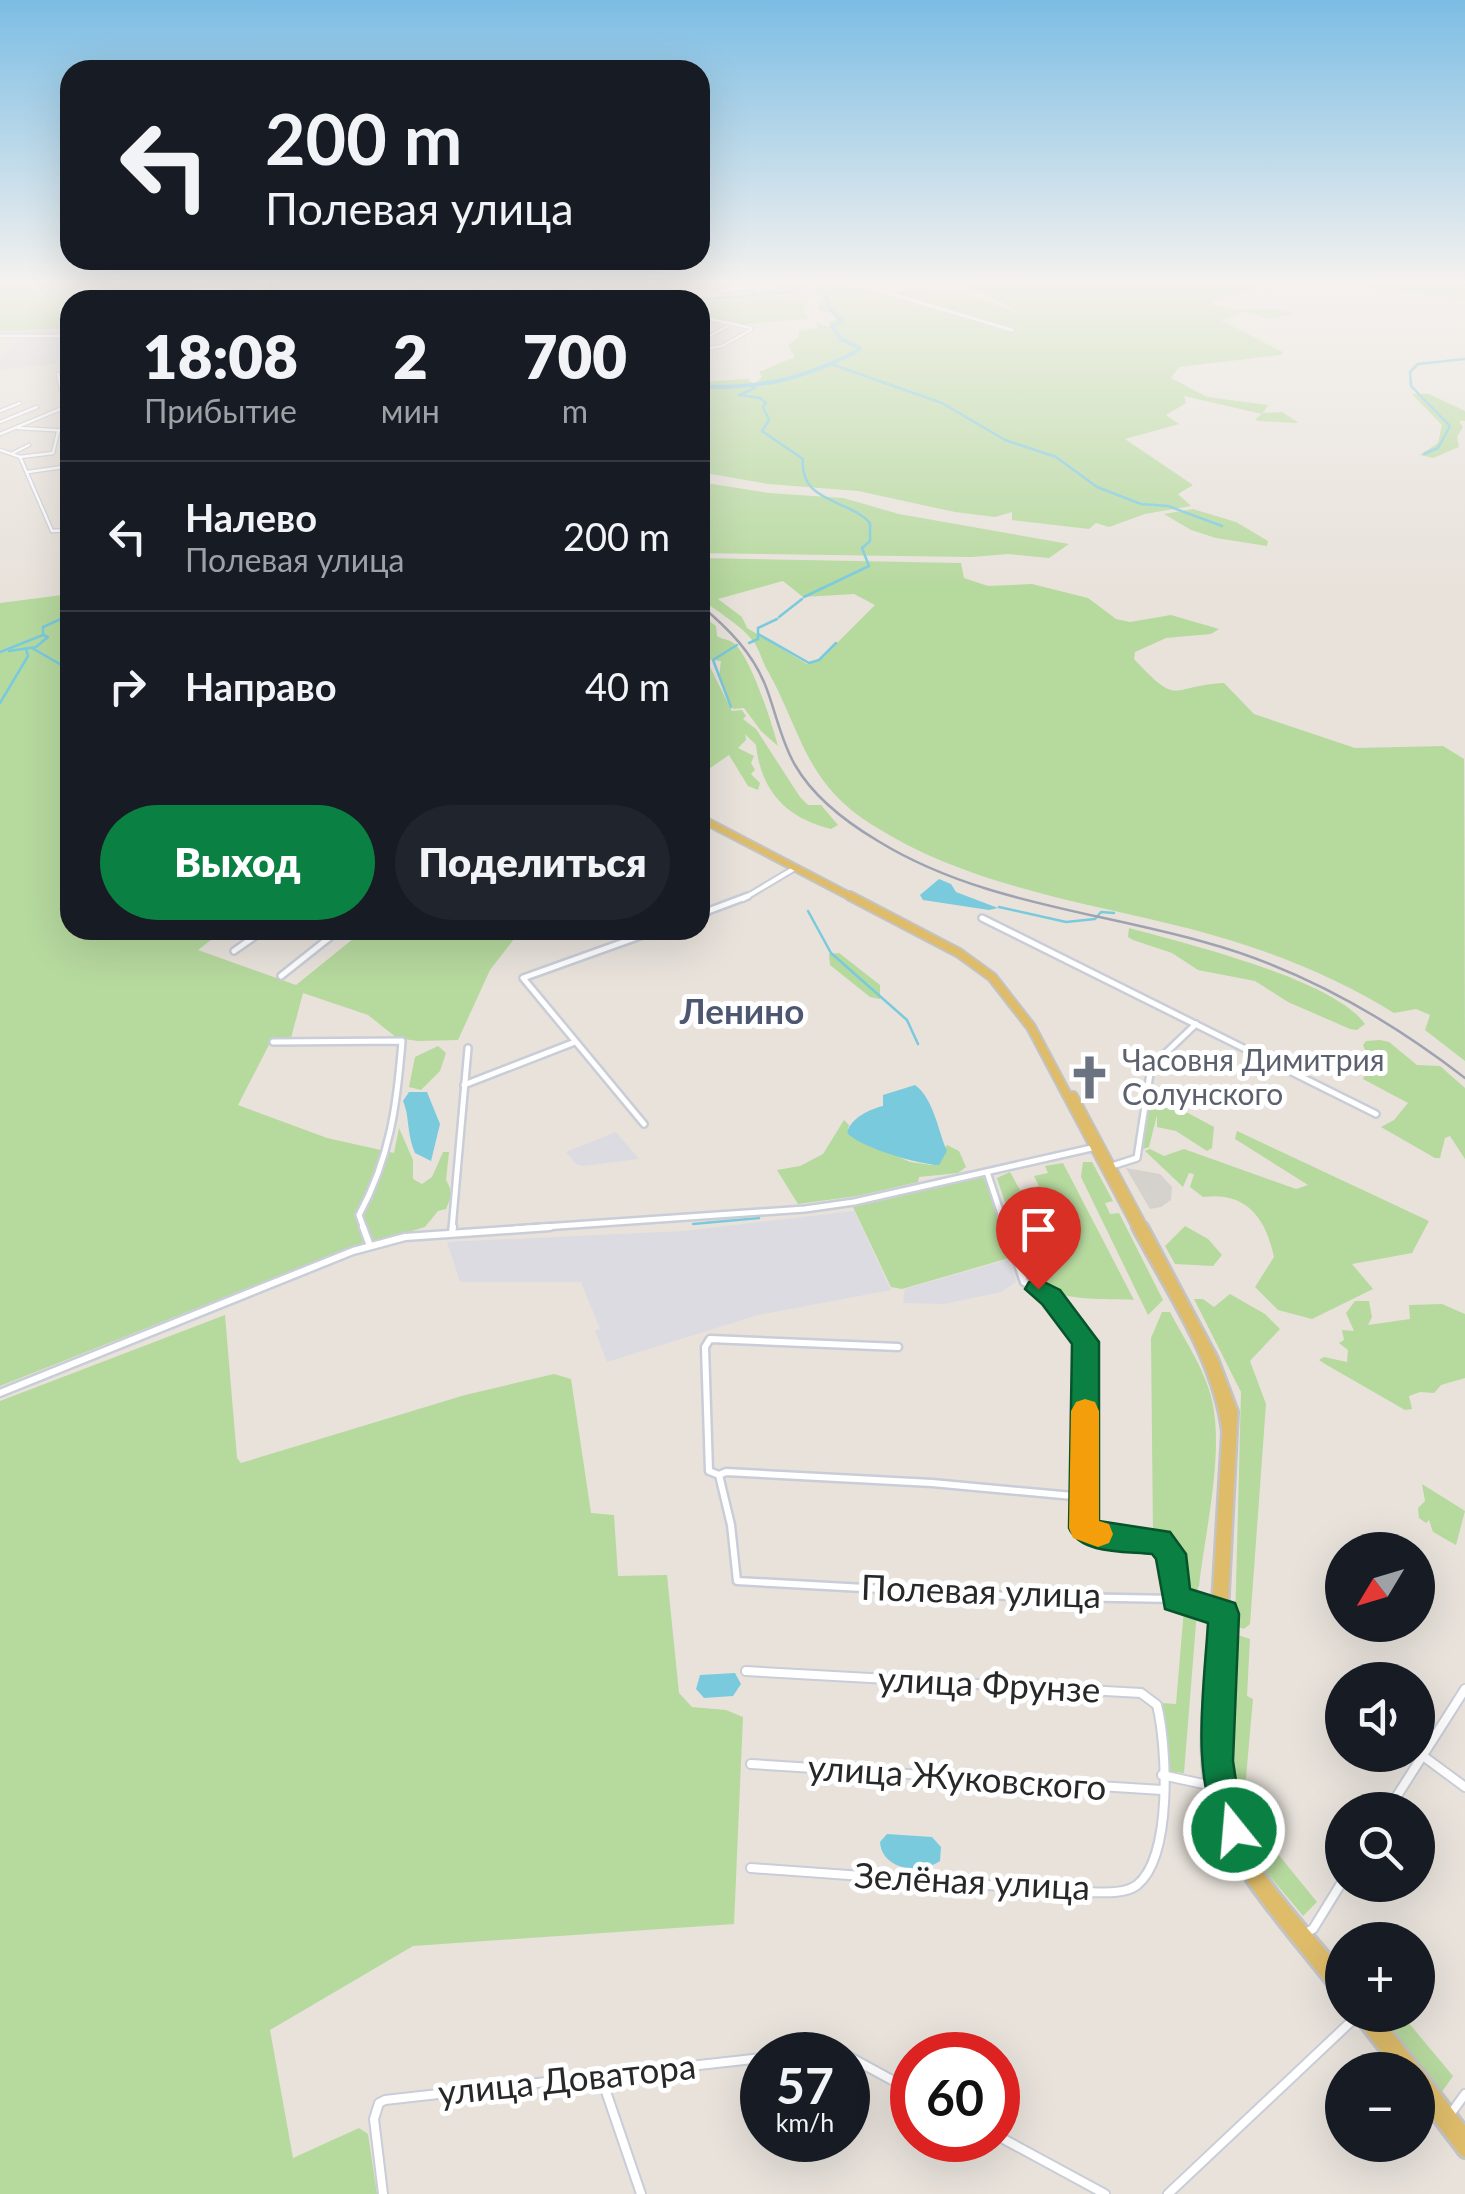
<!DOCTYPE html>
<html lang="ru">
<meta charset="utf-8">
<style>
:root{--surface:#171b24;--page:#20242c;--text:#f1f3f6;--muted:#9ea1a6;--line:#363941;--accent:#0b8043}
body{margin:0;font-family:Lato,sans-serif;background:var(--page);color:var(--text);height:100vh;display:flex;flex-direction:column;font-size:38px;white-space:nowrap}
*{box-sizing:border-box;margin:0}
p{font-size:32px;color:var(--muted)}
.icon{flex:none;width:55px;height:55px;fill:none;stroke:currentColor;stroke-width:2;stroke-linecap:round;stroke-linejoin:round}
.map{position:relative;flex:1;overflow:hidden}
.sheet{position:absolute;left:60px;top:290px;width:650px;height:650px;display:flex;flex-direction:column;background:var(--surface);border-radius:30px;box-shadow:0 10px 40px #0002}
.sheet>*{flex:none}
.banner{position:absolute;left:60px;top:60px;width:650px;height:210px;border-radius:30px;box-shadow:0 10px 40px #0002;background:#171b24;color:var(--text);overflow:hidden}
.needle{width:65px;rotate:232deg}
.fabs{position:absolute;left:1325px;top:1532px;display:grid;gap:20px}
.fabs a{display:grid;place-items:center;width:110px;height:110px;border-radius:50%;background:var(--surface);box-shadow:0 10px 40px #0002;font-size:50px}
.speed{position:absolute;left:740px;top:2032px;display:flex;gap:20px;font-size:50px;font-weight:700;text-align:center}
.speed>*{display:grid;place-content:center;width:130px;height:130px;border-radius:50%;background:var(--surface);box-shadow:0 10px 40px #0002;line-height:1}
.speed small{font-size:25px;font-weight:400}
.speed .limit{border:15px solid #d22;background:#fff;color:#111}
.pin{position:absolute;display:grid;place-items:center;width:85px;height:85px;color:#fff;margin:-102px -42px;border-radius:50% 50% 50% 0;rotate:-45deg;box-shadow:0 0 10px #0007}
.pin .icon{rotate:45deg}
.me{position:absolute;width:110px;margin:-55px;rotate:343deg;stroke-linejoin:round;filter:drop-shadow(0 0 8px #0008)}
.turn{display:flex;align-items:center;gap:35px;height:210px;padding:0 40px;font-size:45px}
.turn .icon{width:130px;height:130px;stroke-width:2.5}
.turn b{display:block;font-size:70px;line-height:85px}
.eta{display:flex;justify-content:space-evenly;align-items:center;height:170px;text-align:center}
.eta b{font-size:60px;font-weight:800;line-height:70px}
.cta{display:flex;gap:20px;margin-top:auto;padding:20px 40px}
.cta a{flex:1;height:115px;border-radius:60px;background:var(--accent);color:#fff;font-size:40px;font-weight:800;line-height:115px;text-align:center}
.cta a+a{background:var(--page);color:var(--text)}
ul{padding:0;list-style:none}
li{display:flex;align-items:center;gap:30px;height:150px;padding:0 40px;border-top:2px solid var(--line)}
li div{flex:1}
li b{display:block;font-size:38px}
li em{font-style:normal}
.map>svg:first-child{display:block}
.industrial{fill:#dcdbe1}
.green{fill:#b6d99e;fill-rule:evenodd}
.plaza{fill:#d5d1cd}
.water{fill:#7acade}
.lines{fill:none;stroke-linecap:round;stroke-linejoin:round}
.stream{stroke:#7acade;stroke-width:2.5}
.river{stroke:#7acade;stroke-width:4}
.minor-far4-casing{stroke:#c9cdd8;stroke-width:5}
.minor-far3-casing{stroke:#c9cdd8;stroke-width:8}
.minor-far2-casing{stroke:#c9cdd8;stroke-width:10}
.minor-far1-casing{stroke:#c9cdd8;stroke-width:11}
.minor-casing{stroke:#c9cdd8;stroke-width:12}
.major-far4-casing{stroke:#c3c3c3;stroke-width:6}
.major-far3-casing{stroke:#c3c3c3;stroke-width:10}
.major-far2-casing{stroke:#c3c3c3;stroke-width:12}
.major-far1-casing{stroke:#c3c3c3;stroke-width:14}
.major-casing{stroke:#c3c3c3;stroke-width:18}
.minor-far4{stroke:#fff;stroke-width:2.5}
.minor-far3{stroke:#fff;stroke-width:4}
.minor-far2{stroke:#fff;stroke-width:5}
.minor-far1{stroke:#fff;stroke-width:6}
.minor{stroke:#fff;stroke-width:8}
.major-far4{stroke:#debc6a;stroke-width:4}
.major-far3{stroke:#debc6a;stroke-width:6}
.major-far2{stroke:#debc6a;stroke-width:8}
.major-far1{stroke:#debc6a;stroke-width:9}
.major{stroke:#debc6a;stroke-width:12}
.rail{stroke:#9fa2b0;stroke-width:2.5}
.route{fill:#0b8043;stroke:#07532c;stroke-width:2.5}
.slow{fill:#f59e0b}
.labels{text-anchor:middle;stroke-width:10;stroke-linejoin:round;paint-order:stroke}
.worship-label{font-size:30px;fill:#5b616d;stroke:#fff;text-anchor:start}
.quarter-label{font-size:35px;font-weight:bold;fill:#4e5772;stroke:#fff}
.near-street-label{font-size:35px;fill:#282828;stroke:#fff}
</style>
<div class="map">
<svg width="1465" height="2194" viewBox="0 0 1465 2194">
<rect width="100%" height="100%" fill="#e8e2db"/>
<g class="industrial">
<polygon points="164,281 190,281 189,300 81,300 82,290"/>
<polygon points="70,328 70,335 66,337 70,337 70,366 65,363 0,370 0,359 23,336 0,335 0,331"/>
<polygon points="616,1132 639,1159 583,1166 576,1164 566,1152"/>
<polygon points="854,1211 891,1290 758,1315 607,1362 595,1331 600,1329 581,1282 460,1282 447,1242 684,1231"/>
<polygon points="1009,1259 1016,1282 1001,1292 944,1304 903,1303 905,1289"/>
</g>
<g class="green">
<polygon points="0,281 164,281 82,290 81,300 70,300 70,328 0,331 0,286 11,283"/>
<polygon points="691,281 817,281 810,289 750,297 747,293 726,295"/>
<path d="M836,281L1011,332L1015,331L892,293L921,288L939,294L958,291L1019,312L979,291H967L969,288L953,281H1246L1255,287L1209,303L1238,311V310C1257,309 1277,307 1295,314L1269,319L1240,310L1242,314L1220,320L1283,352L1281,355L1179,367L1171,378L1207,397L1268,405L1263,413L1282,412L1299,423L1258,421L1255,419L1262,414L1184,396L1186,403L1166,415L1179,424L1125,439L1193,485L1178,494L1191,506L1145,514L1109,527L1096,523L1089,529L1012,520V512L995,517L955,512L858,491L768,484L700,472V382L748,379L754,385L762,377L759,372L795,357L788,345L799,337L798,331L818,328L817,323L828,327L831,325L828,322L836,320L835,314L818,310L820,298L814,290L820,282Z"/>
<polygon points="1260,281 1465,281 1465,299 1338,283 1267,286"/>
<polygon points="768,296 808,298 810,302 803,308 808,319 736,325 700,316 700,302"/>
<polygon points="1412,394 1429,394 1465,411 1465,421 1459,421 1463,427 1457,437 1459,447 1433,458 1420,455 1438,443 1442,425"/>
<polygon points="700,482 769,493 843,498 899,514 1069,544 1049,558 1008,554 971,557 700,553"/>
<polygon points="1193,509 1236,522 1268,541 1267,546 1216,538 1191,530 1164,514"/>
<path d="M700,558L961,563L964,578L988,586L1032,584L1088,598L1116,619L1130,622L1171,615L1219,629L1211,634L1166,638L1135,652L1134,659C1180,708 1168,686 1224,683L1254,714L1355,748L1443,746L1464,759L1465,1061L1425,1030L1430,1015L1416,1009L1394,1013C1331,974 1263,948 1191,929C1084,902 969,886 874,826C803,782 803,732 765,666C762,659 756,643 753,641C741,625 716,611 700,598ZM783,581L803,597L854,594L875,605L820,660L807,664L747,628L742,617L718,599Z"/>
<path d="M70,594V930H224L198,950L296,985L364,930H521L490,970L458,1040L418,1041L397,1038L368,1015L303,993L291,1038L272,1039L238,1105L327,1138L394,1153L399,1128L413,1160V1179L422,1184L432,1177L443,1152H449L446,1180C453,1191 451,1198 446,1209L438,1211L425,1227L331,1255L0,1386V603Z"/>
<path d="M700,614L716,626L717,636C721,639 727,639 732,642C749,651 773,726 778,746L761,731L744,708L733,709L719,677L721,661L700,659Z"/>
<path d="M700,666L710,667L732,711L742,710L746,716L743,719L756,729L800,797L808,805H821L838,825L831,829C786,818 761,791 756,745L745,734L746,740L738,748L754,756L751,763L755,770L751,774L760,783L758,790L748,786L729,755L700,775Z"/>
<path d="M1129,928C1184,943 1333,979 1365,1024L1357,1030L1350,1029L1288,1002L1255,981L1198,970L1172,953L1133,940L1128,937Z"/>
<polygon points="839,953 880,985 880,999 870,997 830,965 829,954"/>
<polygon points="1380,1040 1389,1042 1417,1065 1440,1066 1465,1088 1465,1159 1450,1136 1445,1138 1440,1158 1435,1158 1381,1127 1394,1120 1408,1103 1363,1079 1366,1072 1363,1062 1367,1055 1363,1045 1366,1041"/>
<polygon points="438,1046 446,1053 440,1071 421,1090 409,1087 415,1057"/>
<polygon points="1149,1092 1214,1127 1212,1148 1207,1151 1176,1131 1157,1127 1157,1115 1149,1147 1143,1149"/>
<polygon points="844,1120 849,1125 847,1133 910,1162 932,1165 947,1145 959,1151 966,1167 958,1173 919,1177 918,1182 857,1196 798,1204 777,1170 800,1166 823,1154"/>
<path d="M1237,1131L1429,1221L1412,1253L1352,1264L1373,1289L1312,1319L1278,1310L1255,1287L1274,1257C1266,1218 1246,1191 1203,1197L1190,1187L1194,1174L1189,1173L1183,1187L1145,1151L1150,1149L1164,1156L1184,1149L1296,1189L1308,1185L1235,1139Z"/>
<polygon points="1083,1162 1092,1162 1113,1201 1105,1203 1110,1214 1119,1213 1163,1300 1148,1315 1081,1177"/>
<path d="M1063,1163L1134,1300C1100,1298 1045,1304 1027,1270L997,1178L1010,1172L1020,1190L1039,1186L1034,1176L1048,1173L1045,1166Z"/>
<polygon points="981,1177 987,1180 1011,1253 1009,1258 902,1289 891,1287 853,1207"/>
<polygon points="1185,1226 1208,1239 1222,1255 1213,1266 1175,1264 1165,1246"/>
<polygon points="1230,1294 1265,1314 1280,1329 1250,1361 1266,1404 1250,1624 1244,1629 1235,1626 1241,1392 1194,1299 1203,1299 1214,1307"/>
<polygon points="1355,1301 1369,1301 1372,1317 1368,1325 1410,1319 1409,1305 1442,1304 1465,1314 1465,1378 1441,1385 1434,1393 1420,1392 1409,1396 1412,1409 1405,1410 1325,1364 1319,1360 1324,1357 1347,1362 1348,1350 1339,1343 1344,1340 1342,1330 1354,1331 1346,1313"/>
<path d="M1162,1312H1170C1185,1341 1207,1372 1213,1405C1223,1459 1205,1532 1199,1586L1194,1596L1187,1594L1174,1548L1153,1534L1151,1338Z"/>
<polygon points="225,1315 237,1458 241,1463 465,1395 554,1374 571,1379 591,1513 614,1515 618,1576 667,1575 679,1693 692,1707 726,1710 743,1717 734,1924 413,1946 270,2030 293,2158 359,2128 368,2134 377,2194 0,2194 0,1401"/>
<polygon points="1422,1484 1465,1511 1456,1545 1433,1532 1429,1520 1426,1523 1419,1518 1418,1508 1425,1501"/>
<polygon points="1184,1609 1197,1611 1184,1773 1166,1771 1161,1703 1176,1704"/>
<path d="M1238,1635L1250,1639L1247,1696L1253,1699L1243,1811L1317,1902L1303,1916C1279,1886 1244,1851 1231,1814C1217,1772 1229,1687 1230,1641Z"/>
<polygon points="1376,2015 1402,2015 1453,2076 1439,2096"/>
</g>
<polygon class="plaza" points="1126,1168 1160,1174 1172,1187 1171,1200 1161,1207 1150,1209"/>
<g class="water">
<polygon points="939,879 951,884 956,892 998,908 989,910 923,900 920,895"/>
<path d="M915,1085C934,1099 938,1131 947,1151L939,1165C917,1164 862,1148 847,1133C851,1117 871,1109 883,1106V1095Z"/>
<path d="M409,1092H427L440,1124L431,1161L415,1153C406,1131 410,1117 403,1101Z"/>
<polygon points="735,1673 741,1684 733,1696 704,1698 696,1689 700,1675"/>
<path d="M887,1834L932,1837L941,1847L940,1861C920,1875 882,1870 880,1842Z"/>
</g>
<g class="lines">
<g class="stream">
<polyline points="814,292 824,291"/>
<polyline points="694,300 797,292"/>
<polyline points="831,364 942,403 1005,440 1056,457 1097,487 1141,504 1168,506 1222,526"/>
<path d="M755,388L739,395L760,398L766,403L763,407L769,420L762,431L803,459C799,503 849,499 870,523V541L862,548L869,566L804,597"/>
<polyline points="1424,454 1438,448 1450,426 1411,386 1410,372 1418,364 1465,359"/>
<polyline points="779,617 802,599"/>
<polyline points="758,634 809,663 819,660 836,643"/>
<polyline points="749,643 758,639 758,628 777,619"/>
<polyline points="32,648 70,670"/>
<polyline points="9,651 36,647 48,637 43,635"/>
<polyline points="0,652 43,635 43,627 70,615"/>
<polyline points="0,703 28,656 26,649"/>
<polyline points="731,707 713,660 737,645"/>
<polyline points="999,907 1066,922 1095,919 1101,912 1114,913"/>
<polyline points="808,911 831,953 907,1020 918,1044"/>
<polyline points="693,1224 759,1218"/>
</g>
<path class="river" d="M700,387C763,388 801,380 857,351L860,348L841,339L832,326L842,321L829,308L822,283L829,281"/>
<defs>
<g id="minor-far4">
<polyline points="484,281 520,287"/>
<polyline points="564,281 591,285"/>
<polyline points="645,281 675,287 687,281"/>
<polyline points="741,281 760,290"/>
<polyline points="752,281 774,288"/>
<polyline points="829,281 868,287 1012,330"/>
<polyline points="1025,281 1047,281"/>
<polyline points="868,285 881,281"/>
<polyline points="678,286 727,281"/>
<polyline points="586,289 632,300"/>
<polyline points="192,290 270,285"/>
<polyline points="721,290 753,287"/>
<polyline points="80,300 80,289 139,281"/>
<polyline points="191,300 192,281"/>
<polyline points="435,300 451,281"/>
<polyline points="461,300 580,290 602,281"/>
<polyline points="480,300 479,292 495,282"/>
<polyline points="700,317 751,328"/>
<polyline points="66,328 70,323"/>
<polyline points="0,336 70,336"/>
<polyline points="700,341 728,326"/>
<polyline points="700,350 722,346 751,330"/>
<polyline points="58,374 61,389 70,393"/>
<polyline points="0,411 20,403"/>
<polyline points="0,422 37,407"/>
<polyline points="18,428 70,431"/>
<polyline points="58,431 70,424"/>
<polyline points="0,434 70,405"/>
<polyline points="0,450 20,457 53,453 58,432"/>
<polyline points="13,453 29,445"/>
<polyline points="20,457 52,531 70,530"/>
<polyline points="28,472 70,466"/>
</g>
<polyline id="minor-far3" points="743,899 795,868"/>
<g id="minor-far2">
<polyline points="700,914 748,896"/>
<polyline points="982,918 1376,1114"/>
<polyline points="234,951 264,930"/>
<polyline points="281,976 339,930"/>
<path d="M273,1042L402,1041C397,1105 390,1158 359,1215L364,1229"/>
<polyline points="464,1085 575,1042"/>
<polyline points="644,1124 523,978 657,930"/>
<polyline points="1112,1166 1137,1158 1151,1067 1196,1024"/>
<polyline points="987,1172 1006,1229"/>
<polyline points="452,1229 468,1048"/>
<polyline points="515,1229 805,1209 854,1202 1096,1147"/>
</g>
<g id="minor-far1">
<polyline points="363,1227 370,1246"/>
<polyline points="1005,1227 1024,1282 1051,1297 1085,1342 1084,1529 1090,1533 1156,1540 1170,1558 1176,1599"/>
<polyline points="452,1233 453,1227"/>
<polyline points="898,1347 710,1339 705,1347 709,1471 719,1475 731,1525 737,1581 1009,1596 1176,1599 1216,1611"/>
<polyline points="0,1393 353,1251 405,1237 550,1227"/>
<polyline points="719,1475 726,1472 932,1483 1084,1497"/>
</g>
<g id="minor">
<path d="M746,1671L1141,1693L1157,1705C1167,1745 1173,1856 1137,1885C1124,1895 1100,1892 1084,1892L751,1868"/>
<polyline points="1423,1756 1465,1787"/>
<polyline points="751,1764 1162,1790"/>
<polyline points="1162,1775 1208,1785"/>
<polyline points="1388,1810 1465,1689"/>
<polyline points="1307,1932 1313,1929 1342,1882"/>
<polyline points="798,2055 844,2055"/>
<polyline points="848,2056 912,2091"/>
<polyline points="600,2074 641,2194"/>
<polyline points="1449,2116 1465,2094"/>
<polyline points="998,2136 1105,2194"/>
<polyline points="383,2194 374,2119 379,2103 385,2100 762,2058"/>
<polyline points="1168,2194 1358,2015"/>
</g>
<polyline id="major-far4" points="269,281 273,300"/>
<polyline id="major-far3" points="700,818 855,899"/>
<g id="major-far2">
<polyline points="850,896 959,953 992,977 1031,1027 1138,1229"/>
<polyline points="1073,1096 1144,1229"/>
</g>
<g id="major-far1">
<path d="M1137,1227C1171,1292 1218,1358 1227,1432L1214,1653"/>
<polyline points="1143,1227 1213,1359 1233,1412 1221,1653"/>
</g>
<g id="major">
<path d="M1214,1650C1211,1703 1202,1759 1217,1810C1233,1867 1305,1944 1342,1993"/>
<path d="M1221,1650C1218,1699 1211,1750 1222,1798C1238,1868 1299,1925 1342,1979"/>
<polyline points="1360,2015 1403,2070"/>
<polyline points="1371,2015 1414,2070"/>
<polyline points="1418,2074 1465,2136"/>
<polyline points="1418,2089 1465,2151"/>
</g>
</defs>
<use href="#minor-far4" class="minor-far4-casing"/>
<use href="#minor-far3" class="minor-far3-casing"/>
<use href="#minor-far2" class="minor-far2-casing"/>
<use href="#minor-far1" class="minor-far1-casing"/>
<use href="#minor" class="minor-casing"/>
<use href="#major-far4" class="major-far4-casing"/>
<use href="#major-far3" class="major-far3-casing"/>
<use href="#major-far2" class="major-far2-casing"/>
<use href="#major-far1" class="major-far1-casing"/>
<use href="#major" class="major-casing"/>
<use href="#minor-far4" class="minor-far4"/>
<use href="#minor-far3" class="minor-far3"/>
<use href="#minor-far2" class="minor-far2"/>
<use href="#minor-far1" class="minor-far1"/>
<use href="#minor" class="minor"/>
<use href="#major-far4" class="major-far4"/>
<use href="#major-far3" class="major-far3"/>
<use href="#major-far2" class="major-far2"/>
<use href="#major-far1" class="major-far1"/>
<use href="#major" class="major"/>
<g class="rail">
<polyline points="409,300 424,281"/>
<path d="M700,605C728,628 753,653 766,687C776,713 781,741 795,765C814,798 846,822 878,841C977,902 1094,911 1204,942C1300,968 1386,1017 1465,1078"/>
</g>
</g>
<linearGradient id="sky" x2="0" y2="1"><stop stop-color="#7cbde4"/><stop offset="0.48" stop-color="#f5f2ef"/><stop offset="1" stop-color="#f5f2ef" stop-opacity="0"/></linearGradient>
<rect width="1465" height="588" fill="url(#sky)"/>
<path class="route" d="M1038,1279L1060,1290L1099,1342V1521L1170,1532L1186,1554L1190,1589L1235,1603L1239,1614L1233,1761L1237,1788L1251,1830L1246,1843L1234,1848L1221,1843C1191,1769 1203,1701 1208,1623L1165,1609L1156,1559L1152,1554C1126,1551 1081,1555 1069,1528L1072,1344L1042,1304L1025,1289L1029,1282Z"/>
<polygon class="slow" points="1085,1399 1095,1402 1099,1411 1099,1521 1109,1524 1113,1534 1109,1543 1098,1547 1073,1538 1069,1528 1071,1411 1076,1402"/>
<defs>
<symbol id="church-bare" viewBox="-9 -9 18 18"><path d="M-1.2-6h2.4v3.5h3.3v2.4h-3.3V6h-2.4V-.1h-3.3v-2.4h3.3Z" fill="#6b7280" stroke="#fff" stroke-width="2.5" paint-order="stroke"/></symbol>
</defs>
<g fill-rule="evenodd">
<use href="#church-bare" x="1058" y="1046" width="63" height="63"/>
</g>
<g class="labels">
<g class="worship-label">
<text x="1122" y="1071">Часовня Димитрия<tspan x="1122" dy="34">Солунского</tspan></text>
</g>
<g class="quarter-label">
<text x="742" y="1024">Ленино</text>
</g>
<g class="near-street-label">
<text transform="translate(981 1592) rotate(2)" y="12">Полевая улица</text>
<text transform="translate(989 1685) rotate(3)" y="12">улица Фрунзе</text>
<text transform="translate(957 1778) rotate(4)" y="12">улица Жуковского</text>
<text transform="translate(972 1882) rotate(3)" y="12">Зелёная улица</text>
<text transform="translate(567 2080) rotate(-6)" y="12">улица Доватора</text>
</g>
</g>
</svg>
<div class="fabs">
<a><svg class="needle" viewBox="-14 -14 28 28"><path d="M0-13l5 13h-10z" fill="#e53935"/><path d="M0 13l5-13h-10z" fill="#9ea1a6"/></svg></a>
<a><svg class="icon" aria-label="sound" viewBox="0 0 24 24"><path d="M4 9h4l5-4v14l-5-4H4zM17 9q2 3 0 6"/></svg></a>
<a><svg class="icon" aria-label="search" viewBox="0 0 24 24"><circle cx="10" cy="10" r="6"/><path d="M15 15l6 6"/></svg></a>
<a>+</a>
<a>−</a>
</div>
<div class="speed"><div>57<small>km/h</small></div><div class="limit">60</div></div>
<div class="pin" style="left:1038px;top:1289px;background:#d93025"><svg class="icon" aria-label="arrive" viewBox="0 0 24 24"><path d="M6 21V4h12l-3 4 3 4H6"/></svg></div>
<svg class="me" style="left:1234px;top:1830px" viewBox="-20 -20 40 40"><circle r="17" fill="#0b8043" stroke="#fff" stroke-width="3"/><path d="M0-11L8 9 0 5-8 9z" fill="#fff"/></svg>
<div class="banner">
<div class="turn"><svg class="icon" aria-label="left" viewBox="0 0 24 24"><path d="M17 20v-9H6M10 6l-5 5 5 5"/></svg><div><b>200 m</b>Полевая улица</div></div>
</div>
<section class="sheet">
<div class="eta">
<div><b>18:08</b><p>Прибытие</p></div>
<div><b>2</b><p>мин</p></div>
<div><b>700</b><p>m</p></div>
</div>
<ul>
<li><svg class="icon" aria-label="left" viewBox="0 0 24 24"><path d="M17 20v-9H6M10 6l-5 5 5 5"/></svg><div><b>Налево</b><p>Полевая улица</p></div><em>200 m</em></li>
<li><svg class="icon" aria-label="right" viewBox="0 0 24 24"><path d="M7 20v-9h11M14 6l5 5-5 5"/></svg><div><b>Направо</b></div><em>40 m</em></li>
</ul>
<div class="cta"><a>Выход</a><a>Поделиться</a></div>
</section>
</div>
